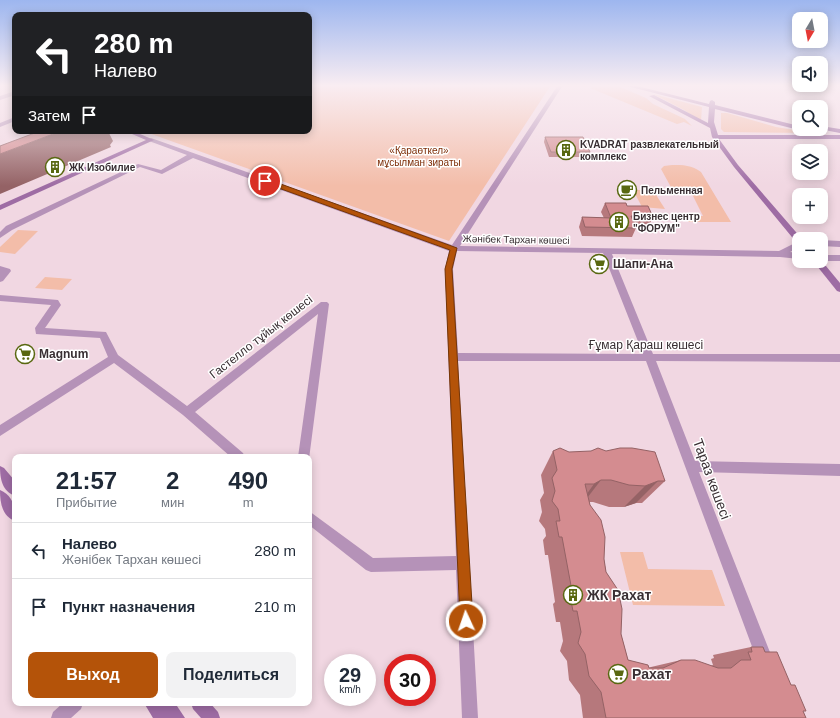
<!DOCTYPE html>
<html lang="ru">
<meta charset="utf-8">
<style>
:root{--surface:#fff;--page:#f2f2f3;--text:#1f2937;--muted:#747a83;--line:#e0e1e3;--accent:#b45309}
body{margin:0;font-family:Helvetica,sans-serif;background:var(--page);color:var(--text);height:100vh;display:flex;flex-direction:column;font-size:15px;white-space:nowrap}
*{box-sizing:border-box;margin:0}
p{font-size:13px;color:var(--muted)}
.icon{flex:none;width:22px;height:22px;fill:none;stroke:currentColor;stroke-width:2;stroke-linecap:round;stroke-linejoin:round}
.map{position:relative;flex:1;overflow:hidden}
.details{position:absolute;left:12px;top:454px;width:300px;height:252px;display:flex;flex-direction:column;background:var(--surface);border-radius:8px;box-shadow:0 2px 10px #0003}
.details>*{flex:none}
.top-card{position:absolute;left:12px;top:12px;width:300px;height:122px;border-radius:8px;box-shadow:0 2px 10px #0003;background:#202124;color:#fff;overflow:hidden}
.needle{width:26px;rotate:190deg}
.controls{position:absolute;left:792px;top:12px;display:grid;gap:8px}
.controls a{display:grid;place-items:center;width:36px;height:36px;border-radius:8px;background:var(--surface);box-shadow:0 2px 10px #0003;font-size:20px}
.speed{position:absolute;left:324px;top:654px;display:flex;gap:8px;font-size:20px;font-weight:700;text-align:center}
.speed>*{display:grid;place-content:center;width:52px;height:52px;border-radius:50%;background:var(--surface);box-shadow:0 2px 10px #0003;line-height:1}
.speed small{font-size:10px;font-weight:400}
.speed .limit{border:6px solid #d22;background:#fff;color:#111}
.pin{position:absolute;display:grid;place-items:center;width:34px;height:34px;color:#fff;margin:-17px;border:2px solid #fff;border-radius:50%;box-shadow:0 1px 4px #0007}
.me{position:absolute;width:44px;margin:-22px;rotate:357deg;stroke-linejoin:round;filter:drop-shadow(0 0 3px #0008)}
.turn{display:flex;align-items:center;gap:14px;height:84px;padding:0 16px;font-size:18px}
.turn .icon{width:52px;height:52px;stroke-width:2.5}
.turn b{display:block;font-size:28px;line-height:34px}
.then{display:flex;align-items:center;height:38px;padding:0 16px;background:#0003;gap:8px;font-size:15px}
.eta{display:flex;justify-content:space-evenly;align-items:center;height:68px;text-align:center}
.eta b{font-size:24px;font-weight:800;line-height:28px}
.button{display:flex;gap:8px;margin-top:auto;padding:8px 16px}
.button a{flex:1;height:46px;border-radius:8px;background:var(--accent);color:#fff;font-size:16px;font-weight:800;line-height:46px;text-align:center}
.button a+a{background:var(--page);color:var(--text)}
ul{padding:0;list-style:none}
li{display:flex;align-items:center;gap:12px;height:56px;padding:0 16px;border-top:1px solid var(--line)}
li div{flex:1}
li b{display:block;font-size:15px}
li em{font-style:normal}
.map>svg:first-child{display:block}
.green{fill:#f3bda9}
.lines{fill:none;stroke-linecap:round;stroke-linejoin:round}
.street{fill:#b592b8;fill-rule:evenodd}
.secondary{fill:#9e6ca4;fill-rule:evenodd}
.wall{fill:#b6787c}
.shaded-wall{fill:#946265}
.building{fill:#d48c90;stroke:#946265}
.route{fill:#b45309;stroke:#753606}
.labels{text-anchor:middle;stroke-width:3;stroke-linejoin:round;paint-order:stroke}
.far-poi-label{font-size:10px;font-weight:bold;fill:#392f33;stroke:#fff;text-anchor:start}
.far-park-label{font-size:10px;fill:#7d2e08;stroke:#fff}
.far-street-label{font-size:10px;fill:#392f33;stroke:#fff}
.poi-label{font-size:12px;font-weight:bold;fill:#392f33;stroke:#fff;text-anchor:start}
.street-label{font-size:12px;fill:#392f33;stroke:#fff}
.near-street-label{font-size:14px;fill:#392f33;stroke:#fff}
.near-poi-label{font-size:14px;font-weight:bold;fill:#392f33;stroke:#fff;text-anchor:start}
</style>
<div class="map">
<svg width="840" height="718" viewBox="0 0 840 718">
<rect width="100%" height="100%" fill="#f1d7e2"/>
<g class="green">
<polygon points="309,85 551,85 449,241 143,131 309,131"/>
<polygon points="596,85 620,87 646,98 653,104 685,119 692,126 684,122 677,124 590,88"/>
<polygon points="653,94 702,107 701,121 684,110"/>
<polygon points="721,113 727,113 776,127 812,133 724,132 721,129"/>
<path d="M672,165C683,165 692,165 701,172L731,222H689L682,216H703L691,192L672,189L661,169L664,166Z"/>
<polygon points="633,190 653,190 665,209 642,207"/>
<polygon points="18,230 38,231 15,254 0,252 0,247"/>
<polygon points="45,277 72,279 62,290 35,288"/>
<polygon points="620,552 643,552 648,569 712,570 725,606 633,605"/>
</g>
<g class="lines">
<g class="street">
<path d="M558,85H563L460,246L779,251L799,241V247L790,252L799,253V259L780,257L612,254L653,354H840V362L656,361L695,461L840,464V476L699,472L773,660L770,665L765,668L760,665L757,660L646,361H458L478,718H462L456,570L371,572L366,570L309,525V511L373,558L456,556L445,269L449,251L193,158L162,174L140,167L12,230L0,238V232L6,226L138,164L161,170L187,155L149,141V139L151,138L452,245ZM457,251L603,253L643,354L458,353L453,269Z"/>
<polygon points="15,91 15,95 0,100 0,96"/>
<polygon points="15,117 15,121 0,127 0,123"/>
<polygon points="821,240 840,241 840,247 821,246"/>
<rect x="821" y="255" width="19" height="6"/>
<polygon points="0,266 10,269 11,271 3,281 0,282"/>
<polygon points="0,295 58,300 61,305 45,328 106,332 118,355 187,406 321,302 327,302 329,304 309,459 309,457 298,457 318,314 195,412 243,453 245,457 231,457 183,415 114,363 0,436 0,425 108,357 100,338 36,334 35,328 51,305 0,301"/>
<polygon points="63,703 83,703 81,709 71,718 51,718 53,712"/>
</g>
<g class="secondary">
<polygon points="9,85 15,85 15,90"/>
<polygon points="623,85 633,85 709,104 710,101 712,100 715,102 715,105 799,126 799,129 801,129 799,130 715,109 714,122 718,135 840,135 840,139 719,139 738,165 802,239 799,239 799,243 796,242 734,167 712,137 710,128 649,96 654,95 708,123 709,107"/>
<polygon points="821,126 840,129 840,133 819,129 821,129"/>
<polygon points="125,131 133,131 154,140 0,210 0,205 146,140"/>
<polygon points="821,260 840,283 840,292 837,291 813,261"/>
<path d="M0,466L4,468L15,481V496C2,491 0,479 0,466Z"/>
<path d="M0,490C14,496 15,508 15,521C2,516 0,503 0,490Z"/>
<polygon points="144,703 175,703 185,718 153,718"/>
<polygon points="191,703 210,703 218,712 220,718 201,718 193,709"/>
</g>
</g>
<g class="wall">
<polygon points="545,137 590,152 588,157 549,157 544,142"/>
<polygon points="605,203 627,206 653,217 649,226 635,226 636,228 632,237 582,236 579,227 582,217 604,218 601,212"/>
<polygon points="553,451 569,452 665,481 642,503 636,503 624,507 609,507 593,502 589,502 604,559 606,572 621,634 628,660 649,668 651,667 681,660 711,666 713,665 711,659 714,658 713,655 751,647 765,652 791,685 806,718 583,718 580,695 569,680 567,661 560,651 563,641 560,622 556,622 553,604 555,602 548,555 545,555 543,540 546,536 545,529 539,521 542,512 540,500 544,493 541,475"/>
</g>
<g class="shaded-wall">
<polygon points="61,131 108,131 113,141 110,145 111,147 0,194 0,154"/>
<polygon points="601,480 584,502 578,506 594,484"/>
<polygon points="658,481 636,503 624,507 645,486"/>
</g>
<g class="building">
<polygon points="40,131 61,131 0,154 0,146"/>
<polygon points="545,137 583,137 590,152 551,152"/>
<polygon points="605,203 626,203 627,206 648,206 653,217 631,216 636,228 585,227 582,217 611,218"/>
<polygon points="560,448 569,452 591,451 598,448 606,451 620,448 632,448 655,452 665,481 658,481 645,486 629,485 611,480 601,480 594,484 585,484 590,505 601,520 605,537 604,559 606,572 618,590 622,609 621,634 628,660 648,665 649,668 663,668 681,660 695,660 718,668 731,668 741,660 751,660 748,652 752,652 751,647 763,647 765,652 777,652 791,685 795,685 806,711 803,711 806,718 606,718 601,692 589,676 585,654 578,643 581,632 577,611 573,611 569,591 572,591 562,537 559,537 556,521 560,521 558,509 552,501 555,491 552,478 557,470 553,451"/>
</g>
<linearGradient id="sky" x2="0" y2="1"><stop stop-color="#9db6ef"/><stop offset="0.46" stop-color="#f9edf2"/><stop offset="1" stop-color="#f9edf2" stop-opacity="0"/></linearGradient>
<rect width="840" height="186" fill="url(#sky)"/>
<polygon class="route" points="262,179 267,179 457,248 452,269 473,621 471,625 466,627 462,625 460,621 445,269 450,250 262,182"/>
<defs>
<symbol id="building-ring" viewBox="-11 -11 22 22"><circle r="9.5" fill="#fff" stroke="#596811" stroke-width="1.5"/><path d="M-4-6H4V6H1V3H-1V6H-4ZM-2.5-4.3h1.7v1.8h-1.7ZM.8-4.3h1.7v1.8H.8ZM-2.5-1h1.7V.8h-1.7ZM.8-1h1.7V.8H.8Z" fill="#596811"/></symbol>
<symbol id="cafe-ring" viewBox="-11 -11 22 22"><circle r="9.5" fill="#fff" stroke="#596811" stroke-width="1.5"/><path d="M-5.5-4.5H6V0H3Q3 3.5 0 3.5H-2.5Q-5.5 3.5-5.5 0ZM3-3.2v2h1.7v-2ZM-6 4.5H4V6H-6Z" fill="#596811"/></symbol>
<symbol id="supermarket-ring" viewBox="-11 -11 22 22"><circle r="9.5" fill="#fff" stroke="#596811" stroke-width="1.5"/><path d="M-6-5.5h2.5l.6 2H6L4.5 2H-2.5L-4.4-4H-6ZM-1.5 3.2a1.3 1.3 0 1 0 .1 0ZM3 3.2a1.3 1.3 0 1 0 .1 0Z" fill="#596811"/></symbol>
</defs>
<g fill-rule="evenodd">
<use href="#building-ring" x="555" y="139" width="22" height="22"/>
<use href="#building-ring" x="44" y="156" width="22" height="22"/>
<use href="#cafe-ring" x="616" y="179" width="22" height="22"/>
<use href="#building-ring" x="608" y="211" width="22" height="22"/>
<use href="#supermarket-ring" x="588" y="253" width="22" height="22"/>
<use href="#supermarket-ring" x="14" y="343" width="22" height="22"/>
<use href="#building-ring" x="562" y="584" width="22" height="22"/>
<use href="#supermarket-ring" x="607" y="663" width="22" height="22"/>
</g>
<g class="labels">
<g class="far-poi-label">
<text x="580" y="148">KVADRAT развлекательный<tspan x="580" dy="12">комплекс</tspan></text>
<text x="69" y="171">ЖК Изобилие</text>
<text x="641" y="194">Пельменная</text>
<text x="633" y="220">Бизнес центр<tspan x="633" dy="12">"ФОРУМ"</tspan></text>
</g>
<g class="far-park-label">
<text x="419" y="154">«Қараөткел»<tspan x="419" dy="12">мұсылман зираты</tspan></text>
</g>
<g class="far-street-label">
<text transform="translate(516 239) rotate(1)" y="4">Жәнібек Тархан көшесі</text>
</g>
<g class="poi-label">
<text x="613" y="268">Шапи-Ана</text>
<text x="39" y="358">Magnum</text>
</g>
<g class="street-label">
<text transform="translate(261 337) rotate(-38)" y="4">Гастелло тұйық көшесі</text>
<text x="646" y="349">Ғұмар Қараш көшесі</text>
</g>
<g class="near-street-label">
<text transform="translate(712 479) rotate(70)" y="5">Тараз көшесі</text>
</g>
<g class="near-poi-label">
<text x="587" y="600">ЖК Рахат</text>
<text x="632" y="679">Рахат</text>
</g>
</g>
</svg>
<div class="controls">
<a><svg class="needle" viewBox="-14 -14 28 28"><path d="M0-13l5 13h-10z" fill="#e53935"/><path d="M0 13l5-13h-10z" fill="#747a83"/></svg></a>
<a><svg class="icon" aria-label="sound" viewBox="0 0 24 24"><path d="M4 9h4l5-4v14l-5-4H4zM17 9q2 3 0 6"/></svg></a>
<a><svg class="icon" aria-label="search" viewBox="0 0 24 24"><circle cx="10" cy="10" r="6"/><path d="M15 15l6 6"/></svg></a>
<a><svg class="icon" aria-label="layers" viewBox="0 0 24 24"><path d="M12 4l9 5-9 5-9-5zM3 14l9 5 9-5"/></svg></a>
<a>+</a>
<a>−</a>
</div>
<div class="speed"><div>29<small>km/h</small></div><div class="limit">30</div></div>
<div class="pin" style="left:265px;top:181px;background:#d93025"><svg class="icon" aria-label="arrive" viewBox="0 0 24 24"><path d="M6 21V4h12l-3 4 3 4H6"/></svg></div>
<svg class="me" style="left:466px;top:621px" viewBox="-20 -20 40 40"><circle r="17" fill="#b45309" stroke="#fff" stroke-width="3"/><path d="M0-11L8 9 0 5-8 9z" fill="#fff"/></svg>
<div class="top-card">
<div class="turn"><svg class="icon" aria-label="left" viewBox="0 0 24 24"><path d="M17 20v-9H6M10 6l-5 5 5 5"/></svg><div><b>280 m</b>Налево</div></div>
<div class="then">Затем<svg class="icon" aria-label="arrive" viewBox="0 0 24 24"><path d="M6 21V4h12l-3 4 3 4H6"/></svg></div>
</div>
<section class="details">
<div class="eta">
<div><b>21:57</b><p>Прибытие</p></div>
<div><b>2</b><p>мин</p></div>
<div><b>490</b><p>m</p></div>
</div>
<ul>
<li><svg class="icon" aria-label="left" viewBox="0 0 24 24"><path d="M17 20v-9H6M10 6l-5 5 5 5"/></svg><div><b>Налево</b><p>Жәнібек Тархан көшесі</p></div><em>280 m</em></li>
<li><svg class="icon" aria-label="arrive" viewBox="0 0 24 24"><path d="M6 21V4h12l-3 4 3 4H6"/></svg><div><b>Пункт назначения</b></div><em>210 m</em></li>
</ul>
<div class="button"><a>Выход</a><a>Поделиться</a></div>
</section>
</div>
